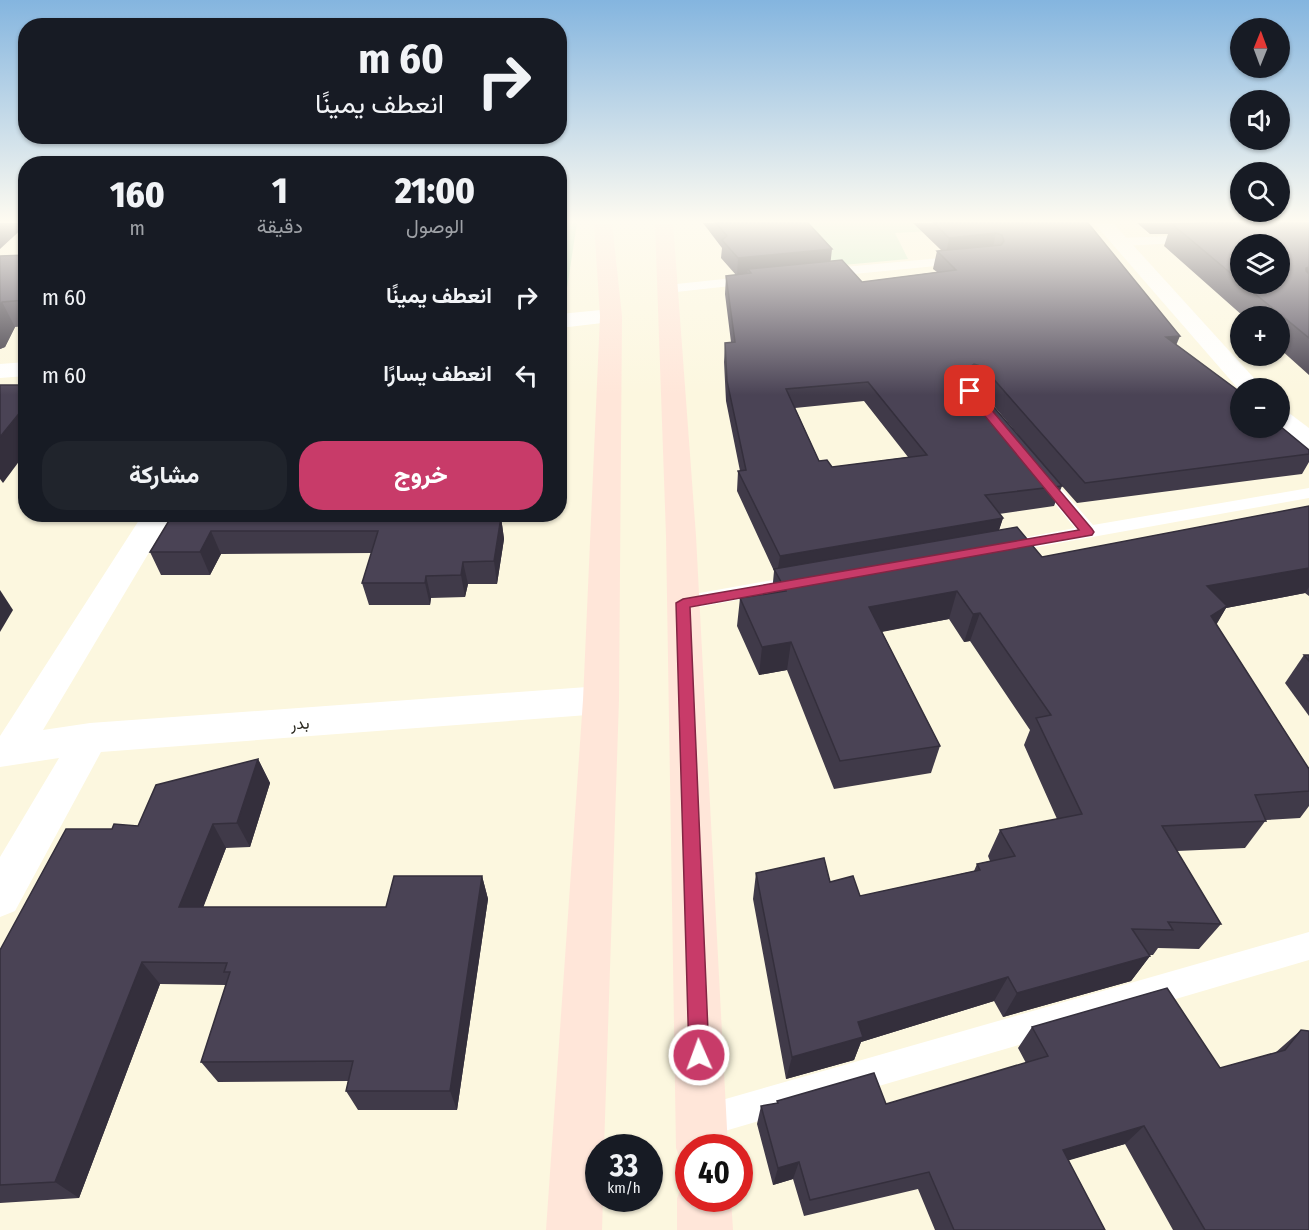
<!DOCTYPE html>
<html lang="ar">
<meta charset="utf-8">
<style>
:root{--surface:#171b24;--page:#20242c;--text:#f1f3f6;--muted:#9ea1a6;--accent:#c83b69}
body{margin:0;font-family:"Fira Sans Condensed",Vazirmatn,sans-serif;background:var(--page);color:var(--text);direction:rtl;height:100vh;display:flex;flex-direction:column;font-size:22px;white-space:nowrap}
*{box-sizing:border-box;margin:0}
p{font-size:20px;color:var(--muted)}
.icon{flex:none;width:33px;height:33px;fill:none;stroke:currentColor;stroke-width:2;stroke-linecap:round;stroke-linejoin:round}
.map{position:relative;flex:1;overflow:hidden;direction:ltr}
.side{position:absolute;left:18px;top:156px;width:549px;height:366px;display:flex;flex-direction:column;background:var(--surface);border-radius:24px;box-shadow:0 2px 4px #0004;direction:rtl}
.side>*{flex:none}
.banner{position:absolute;left:18px;top:18px;width:549px;height:126px;border-radius:24px;box-shadow:0 2px 4px #0004;direction:rtl;background:#171b24;color:var(--text);overflow:hidden}
.needle{width:39px;rotate:1deg}
.fabs{position:absolute;left:1230px;top:18px;display:grid;gap:12px}
.fabs a{display:grid;place-items:center;width:60px;height:60px;border-radius:50%;background:var(--surface);box-shadow:0 2px 4px #0004;font-size:30px}
.speed{position:absolute;left:585px;top:1134px;display:flex;gap:12px;font-size:30px;font-weight:700;text-align:center}
.speed>*{display:grid;place-content:center;width:78px;height:78px;border-radius:50%;background:var(--surface);box-shadow:0 2px 4px #0004;line-height:1}
.speed small{font-size:15px;font-weight:400}
.speed .limit{border:9px solid #d22;background:#fff;color:#111}
.pin{position:absolute;display:grid;place-items:center;width:51px;height:51px;color:#fff;margin:-26px;border-radius:12px;box-shadow:0 3px 9px #0006}
.me{position:absolute;width:66px;margin:-33px;rotate:358deg;stroke-linejoin:round;filter:drop-shadow(0 0 4px #0008)}
.turn{display:flex;align-items:center;gap:21px;height:126px;padding:0 24px;font-size:27px}
.turn .icon{width:78px;height:78px;stroke-width:2.5}
.turn b{display:block;font-size:42px;line-height:51px}
.eta{display:flex;justify-content:space-evenly;align-items:center;height:102px;text-align:center}
.eta b{font-size:36px;font-weight:800;line-height:42px}
.button{display:flex;gap:12px;margin-top:auto;padding:12px 24px}
.button a{flex:1;height:69px;border-radius:24px;background:var(--accent);color:#fff;font-size:24px;font-weight:800;line-height:69px;text-align:center}
.button a+a{background:var(--page);color:var(--text)}
ul{padding:0;list-style:none}
li{display:flex;align-items:center;gap:18px;height:78px;padding:0 24px}
li div{flex:1}
li b{display:block;font-size:22px}
li em{font-style:normal}
.map>svg:first-child{display:block}
.green{fill:#ceebc8}
.lines{fill:none;stroke-linecap:round;stroke-linejoin:round}
.lane{fill:#fff;fill-rule:evenodd}
.street{fill:#fff;fill-rule:evenodd}
.secondary{fill:#ffe6d9;fill-rule:evenodd}
.wall{fill:#403a49;fill-rule:evenodd}
.shaded-wall{fill:#342f3c}
.building{fill:#4a4355;stroke:#342f3c;stroke-width:1.5;fill-rule:evenodd}
.route{fill:#c83b69;stroke:#822644;stroke-width:1.5}
.labels{text-anchor:middle;stroke-width:6;stroke-linejoin:round;paint-order:stroke}
.street-label{font-size:16px;fill:#29271e;stroke:#fff}
</style>
<div class="map">
<svg width="1309" height="1230" viewBox="0 0 1309 1230">
<rect width="100%" height="100%" fill="#fcf7df"/>
<g class="green">
<polygon points="560,223 577,223 565,301 560,307"/>
<polygon points="801,223 1002,223 1007,227 895,233 908,259 832,266"/>
</g>
<g class="lines">
<g class="lane">
<polygon points="1195,235 1201,239 1199,242 1121,246 1115,242 1121,238"/>
<polygon points="962,256 968,260 967,263 823,277 816,273 823,269"/>
<polygon points="753,276 758,277 760,280 758,283 667,293 660,289 667,285"/>
<polygon points="1039,469 1045,470 1093,525 1309,488 1309,498 1003,553 996,551 993,547 996,543 1075,528 1030,474 1033,470"/>
<polygon points="801,575 808,577 811,582 808,587 683,610 676,608 673,603 676,598 683,596"/>
<polygon points="1309,932 1309,960 701,1138 689,1134 685,1122 689,1110 701,1106"/>
</g>
<g class="street">
<polygon points="1094,223 1113,223 1263,388 1240,388 1240,391"/>
<polygon points="611,309 619,311 622,316 619,321 560,328 560,314"/>
<polygon points="26,362 26,376 0,378 0,364"/>
<polygon points="1280,410 1289,413 1309,428 1309,449 1300,447 1276,428 1280,428"/>
<polygon points="143,514 172,514 43,730 90,723 601,686 614,690 619,700 614,710 601,714 101,752 15,911 0,917 0,857 59,758 0,767 0,736"/>
</g>
<g class="secondary">
<polygon points="594,223 612,223 622,316 619,700 604,1148 598,1148 598,1198 603,1198 602,1230 546,1230 583,700 600,316"/>
<polygon points="655,223 673,223 696,536 728,1148 688,1148 688,1169 683,1167 676,1148 666,536"/>
<polygon points="688,1177 688,1198 731,1198 733,1230 677,1230 677,1198 685,1179"/>
</g>
</g>
<g class="wall">
<path d="M703,223H808L830,261L862,282L937,272L933,269L937,251L941,250L913,223H1088L1176,345L1240,392V395L1309,450V462L1302,474L1077,503L1062,486L1054,506L999,514L1003,518L999,530L1042,557L1309,506V596L1305,593L1226,608L1216,624L1309,769V806L1300,818L1266,820L1245,848L1177,851L1221,924L1199,949L1158,948L1153,955H1149L1150,956L1131,981L1003,1017L994,1001L861,1042L854,1060L786,1079L753,899L756,873L830,882L860,896L974,871L977,864L990,861L988,856L1000,830L1057,819L1024,745L1030,730L970,641L964,642L949,619L882,632L940,746L931,773L834,789L787,670L759,675L737,626L740,598L772,593L774,571L737,491L738,471H740L726,401L724,362L725,343L731,342L725,294L726,276L736,275L721,258L722,248ZM976,386L978,387L1040,461ZM864,401L908,457L832,467L819,461L795,408Z"/>
<path d="M1137,223H1309V375L1280,349V316H1243L1164,246L1168,234H1150ZM1240,244L1280,284H1240Z"/>
<polygon points="26,255 26,326 15,327 5,347 0,349 0,256"/>
<polygon points="173,514 495,514 495,517 501,517 504,539 497,584 468,584 465,597 431,598 430,605 369,605 362,583 372,553 221,554 210,575 161,575 150,552"/>
<polygon points="1304,655 1309,655 1309,716 1285,683"/>
<polygon points="258,759 270,783 250,847 226,848 203,907 386,907 482,876 488,899 457,1110 358,1110 346,1091 348,1081 218,1082 201,1062 226,985 160,984 79,1198 0,1203 0,950 112,829 138,826"/>
<polygon points="1032,1027 1220,1068 1275,1053 1301,1030 1309,1230 1173,1230 1125,1144 1068,1160 1105,1230 935,1230 918,1189 804,1216 793,1179 773,1185 757,1124 761,1106 777,1103 777,1101 886,1104 1026,1063 1018,1048"/>
</g>
<g class="shaded-wall">
<polygon points="0,223 26,223 26,225 0,249"/>
<polygon points="996,233 992,251 946,255 949,238"/>
<polygon points="832,249 830,267 751,273 748,269 747,275 737,276 738,258"/>
<polygon points="1309,267 1309,276 1295,291 1306,268"/>
<polygon points="2,302 15,327 5,347 0,349 0,305"/>
<polygon points="1180,336 1172,355 1166,337"/>
<polygon points="974,364 969,384 965,370"/>
<polygon points="26,405 26,452 3,483 0,479 0,437"/>
<polygon points="488,514 495,514 491,539 488,517"/>
<polygon points="501,517 504,539 497,584 494,561"/>
<polygon points="1003,518 996,539 777,574 780,556"/>
<polygon points="211,531 221,554 210,575 200,552"/>
<polygon points="463,562 468,584 465,597 461,575"/>
<polygon points="1309,568 1309,587 1305,593 1226,608 1211,634 1207,586"/>
<polygon points="426,576 431,598 430,605 425,583"/>
<polygon points="0,590 13,610 0,632"/>
<polygon points="957,591 949,619 863,635 869,607"/>
<polygon points="980,613 970,641 964,642 973,614"/>
<polygon points="791,642 787,670 759,675 762,647"/>
<polygon points="258,759 270,783 250,847 237,823"/>
<polygon points="213,824 226,848 195,929 179,907"/>
<polygon points="482,876 488,899 457,1110 450,1091"/>
<polygon points="1150,956 1131,981 1003,1017 1017,993"/>
<polygon points="142,962 160,984 79,1198 55,1182"/>
<polygon points="1008,977 994,1001 861,1042 854,1060 786,1079 792,1057 858,1022"/>
<polygon points="1144,1126 1125,1144 1046,1167 1063,1150"/>
<polygon points="799,1162 793,1179 773,1185 778,1168"/>
</g>
<g class="building">
<polygon points="716,223 808,223 832,249 738,258 722,240 727,236"/>
<path d="M934,223H1088L1180,336L1166,337L1240,392L1237,393L1240,396V428H1280V426L1309,450V454L1085,483L983,367L974,364L965,370L967,376L1062,486L985,495L1003,518L780,556L738,471L746,470L727,381L725,343L735,342L726,276L751,273L748,269L842,260L862,282L956,270L937,251L1001,245L1004,241L1002,235L996,233L949,238ZM868,382L927,455L832,467L827,460L819,461L786,389Z"/>
<polygon points="1202,223 1309,223 1309,267 1306,268 1306,271 1309,274 1309,338 1243,284 1280,284 1280,244 1240,244 1240,281 1172,224"/>
<polygon points="26,255 26,300 2,302 0,305 0,256"/>
<polygon points="0,385 26,385 26,405 0,437"/>
<polygon points="1309,506 1309,568 1207,586 1227,606 1211,616 1309,769 1309,791 1255,795 1266,821 1162,826 1221,924 1168,922 1173,930 1132,929 1150,956 1017,993 1008,977 858,1022 863,1037 792,1057 756,873 824,858 830,882 853,876 860,896 980,870 977,864 1015,856 1000,830 1082,814 1036,718 1051,715 980,613 973,614 957,591 869,607 940,746 840,761 791,642 762,647 740,598 786,591 774,569 1017,527 1042,557"/>
<polygon points="173,514 488,514 488,517 501,517 494,561 463,562 461,575 426,576 425,583 362,583 378,531 211,531 200,552 150,552"/>
<polygon points="1304,655 1309,655 1309,661"/>
<polygon points="258,759 237,823 213,824 179,907 386,907 394,876 482,876 450,1091 346,1091 353,1061 201,1062 230,972 224,972 227,963 142,962 55,1182 0,1185 0,950 66,829 112,829 114,824 138,826 156,785"/>
<polygon points="1167,988 1220,1068 1285,1050 1301,1030 1309,1031 1309,1230 1205,1230 1144,1126 1063,1150 1105,1230 954,1230 929,1172 810,1200 799,1162 778,1168 761,1106 778,1103 777,1101 874,1073 886,1104 1048,1056 1032,1027"/>
</g>
<linearGradient id="sky" x2="0" y2="1"><stop stop-color="#84b5df"/><stop offset="0.56" stop-color="#fefbf1"/><stop offset="1" stop-color="#fefbf1" stop-opacity="0"/></linearGradient>
<rect width="1309" height="395" fill="url(#sky)"/>
<polygon class="route" points="966,388 973,388 1092,529 1094,532 1092,535 690,607 709,1055 706,1062 699,1065 692,1062 689,1055 676,603 683,599 1079,530 966,393"/>
<g class="labels">
<g class="street-label">
<text transform="translate(300 723) rotate(-4)" y="6">بدر</text>
</g>
</g>
</svg>
<div class="fabs">
<a><svg class="needle" viewBox="-14 -14 28 28"><path d="M0-13l5 13h-10z" fill="#e53935"/><path d="M0 13l5-13h-10z" fill="#9ea1a6"/></svg></a>
<a><svg class="icon" aria-label="sound" viewBox="0 0 24 24"><path d="M4 9h4l5-4v14l-5-4H4zM17 9q2 3 0 6"/></svg></a>
<a><svg class="icon" aria-label="search" viewBox="0 0 24 24"><circle cx="10" cy="10" r="6"/><path d="M15 15l6 6"/></svg></a>
<a><svg class="icon" aria-label="layers" viewBox="0 0 24 24"><path d="M12 4l9 5-9 5-9-5zM3 14l9 5 9-5"/></svg></a>
<a>+</a>
<a>−</a>
</div>
<div class="speed"><div>33<small>km/h</small></div><div class="limit">40</div></div>
<div class="pin" style="left:970px;top:391px;background:#d93025"><svg class="icon" aria-label="arrive" viewBox="0 0 24 24"><path d="M6 21V4h12l-3 4 3 4H6"/></svg></div>
<svg class="me" style="left:699px;top:1055px" viewBox="-20 -20 40 40"><circle r="17" fill="#c83b69" stroke="#fff" stroke-width="3"/><path d="M0-11L8 9 0 5-8 9z" fill="#fff"/></svg>
<div class="banner">
<div class="turn"><svg class="icon" aria-label="right" viewBox="0 0 24 24"><path d="M7 20v-9h11M14 6l5 5-5 5"/></svg><div><b>60 m</b>انعطف يمينًا</div></div>
</div>
<section class="side">
<div class="eta">
<div><b>21:00</b><p>الوصول</p></div>
<div><b>1</b><p>دقيقة</p></div>
<div><b>160</b><p>m</p></div>
</div>
<ul>
<li><svg class="icon" aria-label="right" viewBox="0 0 24 24"><path d="M7 20v-9h11M14 6l5 5-5 5"/></svg><div><b>انعطف يمينًا</b></div><em>60 m</em></li>
<li><svg class="icon" aria-label="left" viewBox="0 0 24 24"><path d="M17 20v-9H6M10 6l-5 5 5 5"/></svg><div><b>انعطف يسارًا</b></div><em>60 m</em></li>
</ul>
<div class="button"><a>خروج</a><a>مشاركة</a></div>
</section>
</div>
